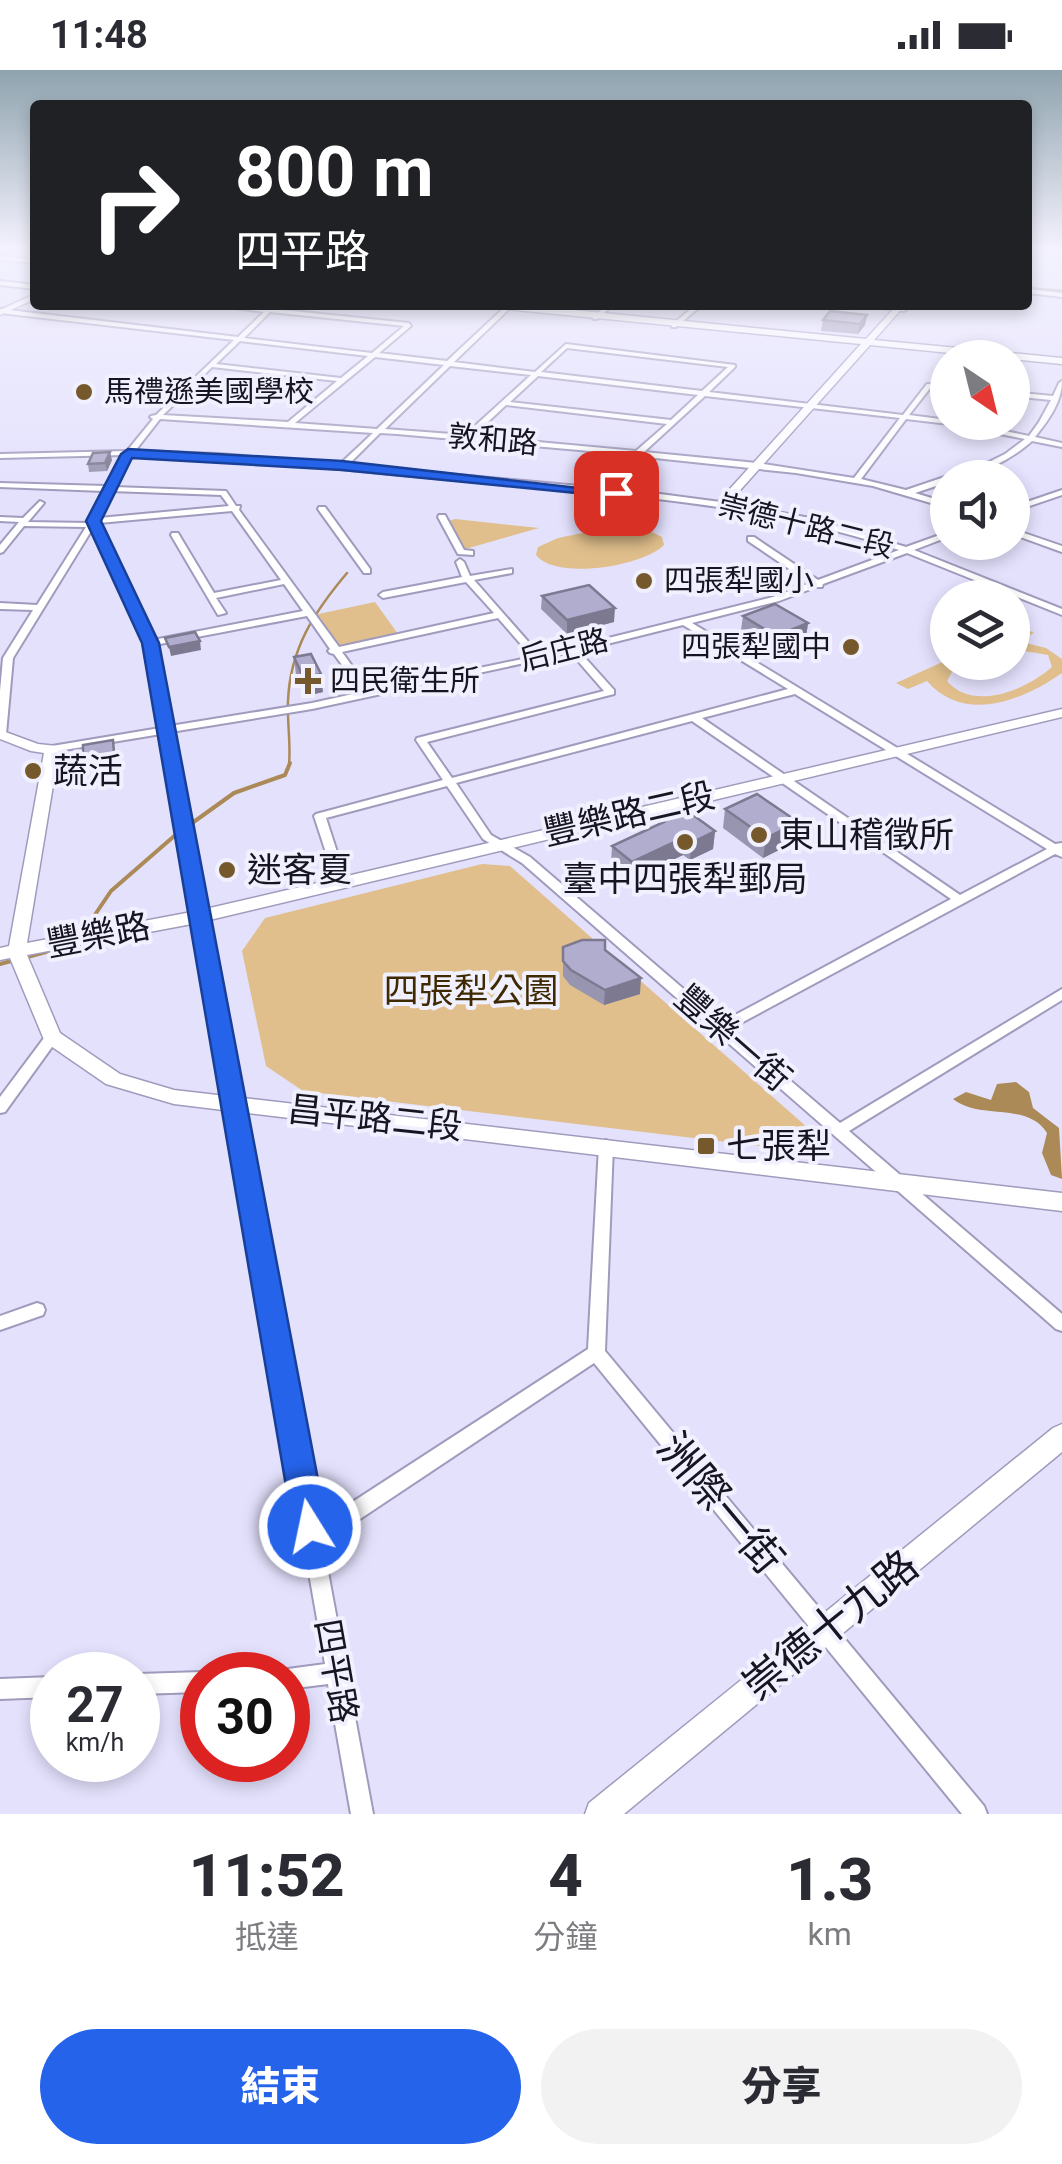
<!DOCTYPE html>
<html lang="zh-TW">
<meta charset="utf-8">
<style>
:root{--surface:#fff;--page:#f2f2f3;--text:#2b2b33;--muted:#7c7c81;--accent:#2563eb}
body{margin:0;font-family:Roboto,"Noto Sans TC",sans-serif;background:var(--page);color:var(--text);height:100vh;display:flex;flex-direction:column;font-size:38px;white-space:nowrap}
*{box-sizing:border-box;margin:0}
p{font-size:32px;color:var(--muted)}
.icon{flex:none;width:55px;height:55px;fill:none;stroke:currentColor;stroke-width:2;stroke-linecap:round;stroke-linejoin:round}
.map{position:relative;height:1744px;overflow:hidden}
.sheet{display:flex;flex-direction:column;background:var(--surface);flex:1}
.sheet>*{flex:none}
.banner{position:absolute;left:30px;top:30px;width:1002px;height:210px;border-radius:10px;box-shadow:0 5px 15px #0003;background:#202124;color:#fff;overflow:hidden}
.needle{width:65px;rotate:145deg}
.buttons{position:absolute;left:930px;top:270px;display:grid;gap:20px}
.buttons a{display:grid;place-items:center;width:100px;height:100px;border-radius:50%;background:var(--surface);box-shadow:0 5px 15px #0003;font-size:50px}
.speed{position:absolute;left:30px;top:1582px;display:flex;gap:20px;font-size:50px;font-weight:700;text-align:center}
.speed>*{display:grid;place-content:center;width:130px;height:130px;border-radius:50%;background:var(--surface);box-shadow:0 5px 15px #0003;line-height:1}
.speed small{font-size:25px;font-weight:400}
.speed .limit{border:15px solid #d22;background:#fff;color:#111}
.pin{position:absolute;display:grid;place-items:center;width:85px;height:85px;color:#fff;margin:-42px;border-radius:20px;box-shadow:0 5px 15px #0006}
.me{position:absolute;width:110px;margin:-55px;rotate:350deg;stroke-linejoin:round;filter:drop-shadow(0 0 8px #0008)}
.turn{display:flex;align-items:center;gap:35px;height:210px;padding:0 40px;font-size:45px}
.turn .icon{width:130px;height:130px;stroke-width:2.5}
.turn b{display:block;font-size:70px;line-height:85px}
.eta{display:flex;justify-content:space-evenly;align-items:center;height:170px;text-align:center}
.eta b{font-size:60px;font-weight:800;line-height:70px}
.primary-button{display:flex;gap:20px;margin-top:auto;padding:20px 40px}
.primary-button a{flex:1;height:115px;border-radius:60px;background:var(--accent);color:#fff;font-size:40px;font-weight:800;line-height:115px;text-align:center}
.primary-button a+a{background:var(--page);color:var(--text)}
.status{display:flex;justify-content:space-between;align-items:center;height:70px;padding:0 50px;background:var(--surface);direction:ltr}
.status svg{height:28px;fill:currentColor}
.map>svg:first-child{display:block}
.green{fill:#e0bf8c}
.water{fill:#ab8a57}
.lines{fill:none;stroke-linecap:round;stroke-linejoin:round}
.stream-far1{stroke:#ab8a57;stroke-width:2.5}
.stream{stroke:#ab8a57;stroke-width:4}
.minor-casing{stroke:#a09bbc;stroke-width:4}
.tertiary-casing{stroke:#a09bbc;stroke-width:3}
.minor{fill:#fff;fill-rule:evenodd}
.tertiary{fill:#fff;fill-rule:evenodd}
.wall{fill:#9895b1}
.shaded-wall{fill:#7c7990}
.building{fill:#b1adce;stroke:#7c7990;stroke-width:2.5}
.route{fill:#2563eb;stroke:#184099;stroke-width:2.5}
.poi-dot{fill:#75592c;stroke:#f1f0fe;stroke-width:4}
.labels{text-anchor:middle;stroke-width:8;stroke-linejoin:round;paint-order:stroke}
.far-poi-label{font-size:30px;fill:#171521;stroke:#f1f0fe;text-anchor:start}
.far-street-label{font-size:30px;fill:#171521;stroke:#f1f0fe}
.poi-label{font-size:35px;fill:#171521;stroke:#f1f0fe;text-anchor:start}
.street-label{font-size:35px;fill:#171521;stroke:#f1f0fe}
.park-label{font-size:35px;fill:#3f2900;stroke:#f1f0fe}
.near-street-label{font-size:42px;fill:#171521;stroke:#f1f0fe}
</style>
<div class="status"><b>11:48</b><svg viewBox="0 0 49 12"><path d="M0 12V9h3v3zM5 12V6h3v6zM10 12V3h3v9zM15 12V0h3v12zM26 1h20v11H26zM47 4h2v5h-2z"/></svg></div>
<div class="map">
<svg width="1062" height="1744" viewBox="0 0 1062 1744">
<rect width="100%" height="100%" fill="#e4e1fd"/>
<g class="green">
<polygon points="455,449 539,458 462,480 449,451"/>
<path d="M617,456L642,457L662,467L664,475C644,496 556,511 536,485L538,477L558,468Z"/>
<polygon points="375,532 398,564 337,576 314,545"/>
<path d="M1022,557L1034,563L1018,571L1046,578L1062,589V603C1022,631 964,654 927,611L908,619L896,613L947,590L974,593L952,602L947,611C973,642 1026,620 1052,597L1048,585L1013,579V562Z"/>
<polygon points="482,794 510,796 808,1058 819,1070 818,1083 303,1021 266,996 242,881 265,848"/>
</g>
<path class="water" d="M1016,1012L1029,1022L1033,1038L1059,1058L1062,1109L1051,1105L1042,1083L1047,1063C1027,1031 981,1051 953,1029L966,1022L991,1030L997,1014Z"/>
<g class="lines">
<g class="stream-far1">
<polyline points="1028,218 1062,221"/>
<path d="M289,695C291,674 287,652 288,631C290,579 314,542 347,503"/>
</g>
<g class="stream">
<polyline points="188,756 234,723 285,705 290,693"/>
<polyline points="73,865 90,852 111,821 180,761"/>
<polyline points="24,888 53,880"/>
<polyline points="0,894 15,890"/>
</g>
<defs>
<g id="minor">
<polygon points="1035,180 1040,180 1028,192 1028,188"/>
<polygon points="0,211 35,215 35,219 0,215"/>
<polygon points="1028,219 1062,223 1062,227 1028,223"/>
<path d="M214,235L267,238L271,235H277L273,239L409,253L411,256L379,283L447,291L507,235H513L454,292L535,302L566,274L735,295V297L709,322L903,345L927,314L948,315V319L931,317L909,345L948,350V352H964L1029,366L1039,352L1051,330L1012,326V322L1053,326L1059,313L1062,311C1062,332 1048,351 1035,367L1062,373V377L1032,371C1011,390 976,408 948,408V412L915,423L948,433V438L873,416L796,403L579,380L397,364L380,363L348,395L645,422L728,433L810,448L906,477L948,462V467L914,480L1062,539V545L907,483L823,514L822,517H816L779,531L692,553L1055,774L1062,773V787L1055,784L730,959L840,1053L1062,919V930L849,1061L1062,1244V1261L1056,1259L522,793L483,769L447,716L326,748L347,813L345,816H337L314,746L316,744L443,710L416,670L417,668L604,621L571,583L312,639L171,662L317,1446L337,1442L588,1279L599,1076L601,1072L606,1070L611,1072L613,1076L605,1281L984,1736L987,1744H962L594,1293L348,1457L321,1464L373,1744H351L328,1614L288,1619V1605H280L281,1602L288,1599L325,1594L161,664L52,682L47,679L52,676L160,658L145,573L93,458L13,588L6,664L0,667V621L3,588L33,540L0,539V533L37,535L86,457L24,456L3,482L0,483V475L19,452L0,451V447L23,448L40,431L44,433L28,452L89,453L104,421L0,417V413L106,416L124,385L0,388V384L127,381L153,349L150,347L151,346L156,345L234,270L0,243V239L238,267L264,242ZM270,242L404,256L372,283L244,268ZM240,271L368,286L341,308L216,294ZM567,278L728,297L702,321L541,302ZM375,287L444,295L377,359L295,353ZM450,296L531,305L465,365L385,359ZM212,297L337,311L288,352L163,345ZM538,306L698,325L671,350L510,332ZM705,326L900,348L854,408L757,393L644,382ZM506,335L667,354L636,381L473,366ZM160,349L373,363L340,394L219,384L135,381ZM906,349L949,354L1025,369L1005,384L989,392L906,420L861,409ZM132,385C248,388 364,402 480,412C622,425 763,433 899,480L818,510L754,467H748V471L810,513L773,527L540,585L474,510L512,503V499L470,506L464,492L460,489L456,492L462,507L383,522L379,525L383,528L466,512L494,543L339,577L239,440L240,436H236L226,421L114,417ZM111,421L221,425L229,436L99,448ZM232,441L281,510L214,523L178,463H172L171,465L218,545L226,543L216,528L284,514L303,541L153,570L99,453ZM307,546L330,579L328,581L330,583L334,584L362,622L312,633L170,656L155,575ZM498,548L532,587L370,621L342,582ZM683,555L788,619L452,708L427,672L614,624V620L579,581ZM795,624L1047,779L960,825L702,648ZM692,651L951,829L722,952L530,787L491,765L456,713Z"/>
<polygon points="607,235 613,235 597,249 593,249 593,247"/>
<polygon points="695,235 702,235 676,257 672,257 672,255"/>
<polygon points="863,235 883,235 907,239 904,241"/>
<polygon points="1062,420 1062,425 1012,442 1012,437"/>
<polygon points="319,437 325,437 370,499 370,503 364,503 318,439"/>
<polygon points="439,445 445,445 464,480 473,481 473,485 458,484 438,447"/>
<polygon points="1012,459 1062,476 1062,482 1012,464"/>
<polygon points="52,962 57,964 59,967 57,970 5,1042 0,1043 0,1027 47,964"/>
<polygon points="37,1233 43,1235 45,1240 43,1245 0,1260 0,1246"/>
<polygon points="202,1602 209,1605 202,1605 202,1622 138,1624 138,1605 135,1605 138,1604"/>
<polygon points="52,1607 52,1627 0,1629 0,1609"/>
</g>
<g id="tertiary">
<polygon points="0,186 35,189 35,193 0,190"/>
<polygon points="35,224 35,229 0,245 0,240"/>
<polygon points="465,235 523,235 866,269 897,235 905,235 874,270 1062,288 1062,294 870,275 726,436 722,437 716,434 718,432 861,274"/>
<polygon points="1062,639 1062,647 197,853 27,885 60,963 120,1004 174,1020 1062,1123 1062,1141 174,1034 106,1014 45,972 10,888 0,890 0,878 9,876 44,683 31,681 0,669 0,660 38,674 57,676 59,679 27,873 197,841"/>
<polygon points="1062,1354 1062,1382 624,1744 585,1744 589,1733 1053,1358"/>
</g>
</defs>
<use href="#minor" class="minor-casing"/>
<use href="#tertiary" class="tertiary-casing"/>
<use href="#minor" class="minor"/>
<use href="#tertiary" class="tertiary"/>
</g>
<g class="wall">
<polygon points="867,245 865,255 858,264 821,261 823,250"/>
<polygon points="112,390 107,401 89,402 88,394"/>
<polygon points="542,526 614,552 567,564 541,539"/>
<polygon points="743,546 808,553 806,567 774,579 741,560"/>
<polygon points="294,587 323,622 306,626 296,605"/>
<polygon points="725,739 798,752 795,772 763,788 723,758"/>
<polygon points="659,748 715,761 713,779 690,790 683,785 631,810 611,793 612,776 658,754"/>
<polygon points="563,877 605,880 640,924 604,935 570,915 563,906"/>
</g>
<g class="shaded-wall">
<polygon points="867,245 865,255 858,264 860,254"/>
<polygon points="110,382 112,390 107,401 105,393"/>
<polygon points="615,538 614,552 567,564 567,550"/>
<polygon points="808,553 806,567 774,579 776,566"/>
<polygon points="200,571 201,580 171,586 169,577"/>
<polygon points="321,604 323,622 306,626 303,607"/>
<polygon points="113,670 117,693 86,697 83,688"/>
<polygon points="798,752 795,772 763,788 766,768"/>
<polygon points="715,761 713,779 690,790 691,773"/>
<polygon points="685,767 683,785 631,810 632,792"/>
<polygon points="641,908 640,924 604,935 605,920"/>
</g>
<g class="building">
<polygon points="830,241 867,245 860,254 823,250"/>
<polygon points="110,382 105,393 88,394 93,383"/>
<polygon points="589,515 615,538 567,550 542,526"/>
<polygon points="775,534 808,553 776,566 743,546"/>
<polygon points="195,562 200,571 169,577 165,568"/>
<polygon points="311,584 321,604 303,607 294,587"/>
<polygon points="113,670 114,683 83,688 83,675"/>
<polygon points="757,724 798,752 766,768 725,739"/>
<polygon points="682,737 715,761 691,773 685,767 632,792 612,776 664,752 659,748"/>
<polygon points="582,870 605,870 605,880 641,908 605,920 571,900 563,891 563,877"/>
</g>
<linearGradient id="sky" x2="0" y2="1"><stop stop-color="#8fa3ae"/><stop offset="0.42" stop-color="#f3f2fe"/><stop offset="1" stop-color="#f3f2fe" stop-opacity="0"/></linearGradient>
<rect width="1062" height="424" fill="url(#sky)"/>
<polygon class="route" points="128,379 342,391 623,423 616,427 342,400 132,388 101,451 159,573 327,1457 322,1469 310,1474 298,1469 293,1457 142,573 86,451 121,384"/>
<g class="poi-dot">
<circle cx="84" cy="322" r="10"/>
<circle cx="644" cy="511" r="10"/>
<circle cx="851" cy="577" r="10"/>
<path d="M303 596h10v10h10v10h-10v10h-10v-10h-10v-10h10z"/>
<circle cx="33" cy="701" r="10"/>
<circle cx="759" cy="765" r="10"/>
<circle cx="685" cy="772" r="10"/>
<circle cx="227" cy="800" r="10"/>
<rect x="696" y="1066" width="20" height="20" rx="5"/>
</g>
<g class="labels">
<g class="far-poi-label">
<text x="104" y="332">馬禮遜美國學校</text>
<text x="664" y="521">四張犁國小</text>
<text x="831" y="587" text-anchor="end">四張犁國中</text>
<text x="330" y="621">四民衛生所</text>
</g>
<g class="far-street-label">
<text transform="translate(493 370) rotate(5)" y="10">敦和路</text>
<text transform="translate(806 456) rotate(14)" y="10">崇德十路二段</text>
<text transform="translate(564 580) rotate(-14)" y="10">后庄路</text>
</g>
<g class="poi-label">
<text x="53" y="713">蔬活</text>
<text x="779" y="777">東山稽徵所</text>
<text x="247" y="812">迷客夏</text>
<text x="685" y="821" text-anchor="middle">臺中四張犁郵局</text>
<text x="726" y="1088">七張犁</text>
</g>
<g class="street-label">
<text transform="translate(629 744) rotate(-13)" y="12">豐樂路二段</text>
<text transform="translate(98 865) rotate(-11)" y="12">豐樂路</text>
<text transform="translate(733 968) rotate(41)" y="12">豐樂一街</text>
<text transform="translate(375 1048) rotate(6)" y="12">昌平路二段</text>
<text transform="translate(336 1601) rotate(80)" y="12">四平路</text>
</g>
<g class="park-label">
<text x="471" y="933">四張犁公園</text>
</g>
<g class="near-street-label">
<text transform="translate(721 1433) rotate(50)" y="15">洲際一街</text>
<text transform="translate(830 1555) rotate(-39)" y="15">崇德十九路</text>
</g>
</g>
</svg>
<div class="buttons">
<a><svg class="needle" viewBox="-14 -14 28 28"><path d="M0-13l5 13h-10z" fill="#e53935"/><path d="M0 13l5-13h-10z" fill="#7c7c81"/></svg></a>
<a><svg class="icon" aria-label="sound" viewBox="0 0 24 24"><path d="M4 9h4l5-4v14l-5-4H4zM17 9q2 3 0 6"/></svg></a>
<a><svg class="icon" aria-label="layers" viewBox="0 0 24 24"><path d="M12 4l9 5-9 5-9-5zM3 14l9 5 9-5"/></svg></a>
</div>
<div class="speed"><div>27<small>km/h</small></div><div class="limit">30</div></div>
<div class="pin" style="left:616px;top:423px;background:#d93025"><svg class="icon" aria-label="arrive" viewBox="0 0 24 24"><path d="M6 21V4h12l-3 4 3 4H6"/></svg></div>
<svg class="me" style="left:310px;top:1457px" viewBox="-20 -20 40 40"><circle r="17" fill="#2563eb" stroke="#fff" stroke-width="3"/><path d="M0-11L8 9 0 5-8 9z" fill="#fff"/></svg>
<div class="banner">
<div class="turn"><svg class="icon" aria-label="right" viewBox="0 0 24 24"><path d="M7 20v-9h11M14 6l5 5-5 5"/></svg><div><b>800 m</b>四平路</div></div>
</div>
</div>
<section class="sheet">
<div class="eta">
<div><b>11:52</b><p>抵達</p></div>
<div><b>4</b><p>分鐘</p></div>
<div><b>1.3</b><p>km</p></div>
</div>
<div class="primary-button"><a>結束</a><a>分享</a></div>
</section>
